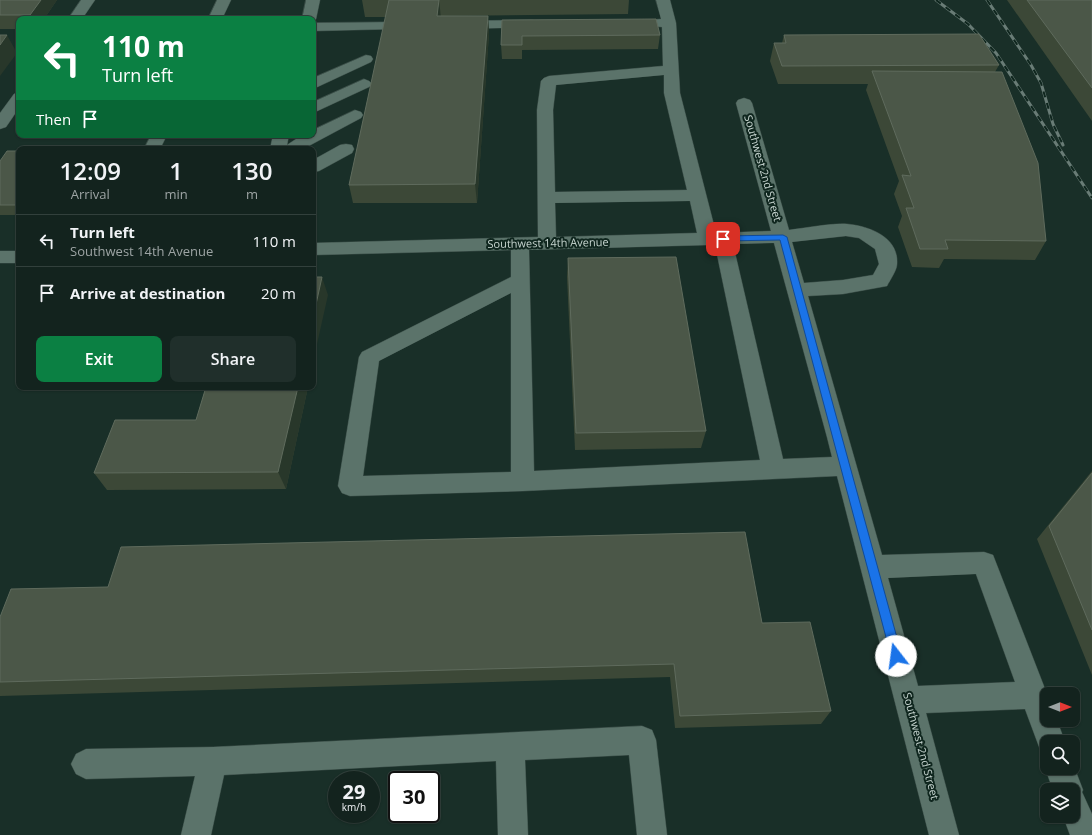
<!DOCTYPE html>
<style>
:root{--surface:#13231e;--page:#202f2b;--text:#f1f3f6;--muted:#9da4a4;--line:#32403c;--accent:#0b8043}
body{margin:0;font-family:"Open Sans",sans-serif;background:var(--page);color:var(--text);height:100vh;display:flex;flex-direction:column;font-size:15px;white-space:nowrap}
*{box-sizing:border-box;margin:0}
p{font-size:13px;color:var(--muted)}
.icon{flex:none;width:22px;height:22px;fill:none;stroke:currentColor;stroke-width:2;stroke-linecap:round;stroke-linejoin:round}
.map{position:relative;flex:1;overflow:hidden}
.drawer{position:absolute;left:16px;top:146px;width:300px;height:244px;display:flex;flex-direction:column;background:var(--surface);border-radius:8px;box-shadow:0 1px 3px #0004,0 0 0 1px var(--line)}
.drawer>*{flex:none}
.hud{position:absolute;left:16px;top:16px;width:300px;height:122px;border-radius:8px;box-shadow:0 1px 3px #0004,0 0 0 1px var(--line);background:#0b8043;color:#fff;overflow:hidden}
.needle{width:26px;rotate:90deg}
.controls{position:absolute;left:1040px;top:687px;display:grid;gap:8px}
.controls a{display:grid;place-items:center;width:40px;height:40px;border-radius:8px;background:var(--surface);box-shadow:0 1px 3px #0004,0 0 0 1px var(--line);font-size:20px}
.speed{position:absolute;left:328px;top:771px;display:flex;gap:8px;font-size:20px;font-weight:700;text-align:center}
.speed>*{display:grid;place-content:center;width:52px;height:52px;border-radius:50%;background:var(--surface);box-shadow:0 1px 3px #0004,0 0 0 1px var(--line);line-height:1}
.speed small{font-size:10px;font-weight:400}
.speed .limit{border:2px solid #111;border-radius:6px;background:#fff;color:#111}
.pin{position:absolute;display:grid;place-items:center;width:34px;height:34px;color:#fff;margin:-17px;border-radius:8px;box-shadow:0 2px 6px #0006}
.me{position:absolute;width:44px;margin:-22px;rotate:345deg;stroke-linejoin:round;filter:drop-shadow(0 0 3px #0008)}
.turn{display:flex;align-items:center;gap:14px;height:84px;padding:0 20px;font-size:18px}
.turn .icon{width:52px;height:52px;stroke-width:2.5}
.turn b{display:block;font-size:28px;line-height:34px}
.then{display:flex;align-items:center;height:38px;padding:0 20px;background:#0003;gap:8px;font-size:15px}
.eta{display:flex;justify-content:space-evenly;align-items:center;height:68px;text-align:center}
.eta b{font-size:24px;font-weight:600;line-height:28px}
.cta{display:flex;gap:8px;margin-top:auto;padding:8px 20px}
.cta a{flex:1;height:46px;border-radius:8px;background:var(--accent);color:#fff;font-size:16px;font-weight:600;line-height:46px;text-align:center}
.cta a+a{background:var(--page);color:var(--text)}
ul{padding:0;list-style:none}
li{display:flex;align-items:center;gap:12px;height:52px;padding:0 20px;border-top:1px solid var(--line)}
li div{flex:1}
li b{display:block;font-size:15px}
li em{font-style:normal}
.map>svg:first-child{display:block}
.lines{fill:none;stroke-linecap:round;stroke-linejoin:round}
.minor-casing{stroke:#394c46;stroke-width:1}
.minor{fill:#5b736a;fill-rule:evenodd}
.rail-casing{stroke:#697c76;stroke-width:3}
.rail{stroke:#0f261e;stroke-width:2;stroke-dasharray:6;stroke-linecap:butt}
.wall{fill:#3c4837}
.shaded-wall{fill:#28372a}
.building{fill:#4b5748;stroke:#5f6b5d}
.route{fill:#1a73e8;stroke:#114b97}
.labels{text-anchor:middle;stroke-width:4;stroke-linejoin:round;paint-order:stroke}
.street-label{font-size:11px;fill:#c7d5d0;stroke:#0f261e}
</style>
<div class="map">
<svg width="1092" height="835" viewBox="0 0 1092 835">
<rect width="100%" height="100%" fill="#192f28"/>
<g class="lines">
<defs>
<g id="minor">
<polygon points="81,0 95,0 82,19 68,19"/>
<polygon points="217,0 231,0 222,19 208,19"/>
<polygon points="306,0 320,0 316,19 314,22 313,19 302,19"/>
<path d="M656,0H670L676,23L680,93L716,233L771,231L736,103L738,100L744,98L750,100L752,103L789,230C806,228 831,223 847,224C869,226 899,237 897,264C897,270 890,280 887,286L843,294L808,296L882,555L984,552L993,555L1047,694V720H1057L1065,742H1047V755L1041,752L1025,709L926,713L959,835H929L837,476L523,491L350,496L342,493L338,486L359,357L362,352L511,277V250L313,255V243L538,237L537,110L541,81L544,78L549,76L663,66L662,27L649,26L647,23L649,20L661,19ZM664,75V93L687,190L555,192L553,110L556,85ZM690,201L697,233L556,237L555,203ZM846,236L859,238L875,249L879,264L873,275L843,280L804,283L792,242ZM774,243L827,437L832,457L783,459L733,244ZM708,245H715L760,460L534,471L529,250ZM511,293V472L363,476L379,361ZM976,574L1015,682L918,686L888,578Z"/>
<polygon points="532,20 537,21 539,24 537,27 458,29 453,28 451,25 453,22 458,21"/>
<polygon points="391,22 396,23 398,26 396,29 313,31 313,23"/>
<polygon points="366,55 371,56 373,59 371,62 313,89 313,78"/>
<polygon points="364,79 369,81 372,84 369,87 313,113 313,102"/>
<polygon points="19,92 19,108 6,127 0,129 0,113 14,94"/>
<polygon points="355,110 361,112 363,115 361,118 303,149 270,149 273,135 289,135 287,145 302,135 313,135 313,130"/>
<polygon points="151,135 167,135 160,149 144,149"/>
<polygon points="346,144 352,145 354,149 352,153 319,171 313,172 313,160 340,145"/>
<rect x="0" y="251" width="19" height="12"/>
<polygon points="642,726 652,730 656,740 667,835 637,835 629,755 525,760 528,835 498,835 496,761 224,775 211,835 181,835 195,776 86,779 76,774 71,764 76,754 86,749 213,747"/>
<polygon points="1047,764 1047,768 1073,768 1073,764 1083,790 1082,792 1092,814 1092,835 1070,835 1063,816 1073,816 1073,790 1053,790 1045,768"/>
</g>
</defs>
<use href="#minor" class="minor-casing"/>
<use href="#minor" class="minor"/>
<defs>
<g id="rail">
<polyline points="936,0 968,24 996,53 1092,198"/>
<polyline points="987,0 1031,65 1041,83 1053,124 1063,145"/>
</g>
</defs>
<use href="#rail" class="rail-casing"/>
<use href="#rail" class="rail"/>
</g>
<g class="wall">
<polygon points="0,0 57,0 44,19 19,19 19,29 0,29"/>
<polygon points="362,0 629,0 628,14 441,16 488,16 489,34 477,203 353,203 349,185 386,17 365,17"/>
<polygon points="1007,0 1092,0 1092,121"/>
<polygon points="502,20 660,35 658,49 522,50 522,59 502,59 501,45"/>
<polygon points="784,35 999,65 995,72 1046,241 1035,260 944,259 939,268 912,267 898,227 902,216 894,194 899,181 866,90 868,84 778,84 770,61 774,43 782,43"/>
<polygon points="19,151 19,215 0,215 0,161"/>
<polygon points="568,258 706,431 701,448 575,450 567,277"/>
<polygon points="206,387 308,387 286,489 107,490 94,473 196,420"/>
<polygon points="1092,471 1092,675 1037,539"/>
<polygon points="0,617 762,623 831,711 821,724 675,728 670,677 0,696"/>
</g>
<g class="shaded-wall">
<polygon points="41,0 57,0 44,19 32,19 30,15"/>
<polygon points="439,0 441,18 437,16"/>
<polygon points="488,16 489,34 477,203 475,184"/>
<polygon points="7,35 17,53 0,76 0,45"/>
<polygon points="322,277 328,295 313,362 313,318"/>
<polygon points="298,387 308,387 286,489 278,472"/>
</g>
<g class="building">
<polygon points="0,0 41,0 30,15 0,15"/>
<polygon points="389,0 439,0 437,16 488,16 475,184 349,185"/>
<polygon points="1027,0 1092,0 1092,88"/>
<polygon points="165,16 163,19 118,19 120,17"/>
<polygon points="656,19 660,35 522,36 522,45 501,45 502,20"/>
<polygon points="979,34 999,65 782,66 774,43 786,43 784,35"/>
<polygon points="0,35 7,35 0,45"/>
<polygon points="872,71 1002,72 1038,163 1046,241 945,240 948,249 920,249 906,208 914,208 902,175 911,176"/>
<polygon points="7,151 19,151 19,205 0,205 0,161"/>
<polygon points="676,257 706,431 576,433 568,258"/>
<polygon points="313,277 322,277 313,318"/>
<polygon points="206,387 298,387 278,472 94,473 115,420 196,420"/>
<polygon points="1092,473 1092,630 1049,526"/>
<polygon points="745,532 762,623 810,622 831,711 680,716 674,664 0,682 0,617 11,589 108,587 121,547"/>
</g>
<polygon class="route" points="783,235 787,237 902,656 900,660 896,661 893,660 891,656 780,240 723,241 719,239 723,236"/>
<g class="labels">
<g class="street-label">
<text transform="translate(763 168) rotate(74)" y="4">Southwest 2nd Street</text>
<text transform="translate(548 243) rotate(-1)" y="4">Southwest 14th Avenue</text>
<text transform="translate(921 746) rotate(75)" y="4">Southwest 2nd Street</text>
</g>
</g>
</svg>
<div class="controls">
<a><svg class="needle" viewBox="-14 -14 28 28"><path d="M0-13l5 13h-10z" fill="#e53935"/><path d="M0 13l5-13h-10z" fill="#9da4a4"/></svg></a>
<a><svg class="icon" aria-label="search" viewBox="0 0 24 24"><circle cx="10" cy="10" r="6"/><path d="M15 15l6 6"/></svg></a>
<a><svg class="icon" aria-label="layers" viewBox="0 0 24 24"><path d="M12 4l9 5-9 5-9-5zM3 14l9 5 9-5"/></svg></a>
</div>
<div class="speed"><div>29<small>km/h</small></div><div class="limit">30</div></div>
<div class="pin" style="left:723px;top:239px;background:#d93025"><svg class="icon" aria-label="arrive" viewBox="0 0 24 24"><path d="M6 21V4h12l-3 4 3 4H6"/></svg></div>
<svg class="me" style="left:896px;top:656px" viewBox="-20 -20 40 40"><circle r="19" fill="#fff"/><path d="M0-13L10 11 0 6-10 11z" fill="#1a73e8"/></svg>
<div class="hud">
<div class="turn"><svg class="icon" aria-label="left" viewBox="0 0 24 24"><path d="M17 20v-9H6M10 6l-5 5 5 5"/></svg><div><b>110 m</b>Turn left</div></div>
<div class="then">Then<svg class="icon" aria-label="arrive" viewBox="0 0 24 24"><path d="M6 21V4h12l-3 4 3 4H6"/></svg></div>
</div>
<section class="drawer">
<div class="eta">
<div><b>12:09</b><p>Arrival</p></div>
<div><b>1</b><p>min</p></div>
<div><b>130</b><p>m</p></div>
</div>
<ul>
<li><svg class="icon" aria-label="left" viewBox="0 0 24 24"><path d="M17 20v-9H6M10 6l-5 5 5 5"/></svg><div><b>Turn left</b><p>Southwest 14th Avenue</p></div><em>110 m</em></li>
<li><svg class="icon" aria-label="arrive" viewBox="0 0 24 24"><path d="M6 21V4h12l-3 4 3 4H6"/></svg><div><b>Arrive at destination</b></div><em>20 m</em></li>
</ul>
<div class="cta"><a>Exit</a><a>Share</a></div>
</section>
</div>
